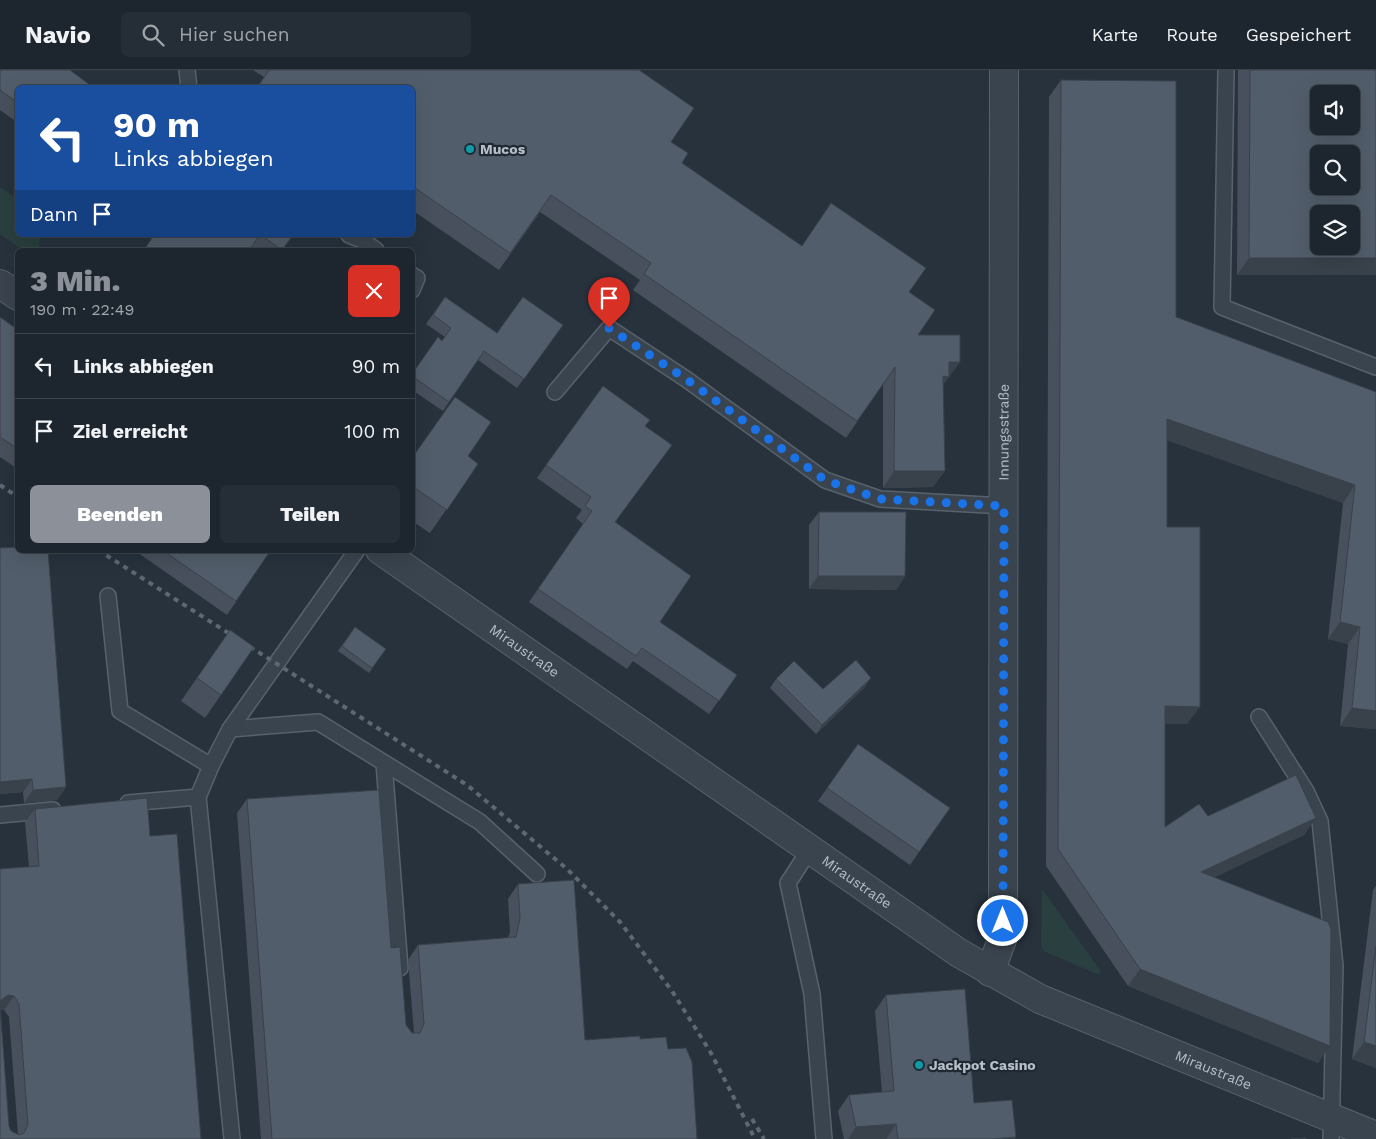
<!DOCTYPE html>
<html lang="de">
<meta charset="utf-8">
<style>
:root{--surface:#1d262e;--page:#252e36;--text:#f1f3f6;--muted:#a0a5aa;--line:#3b434a;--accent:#8c9099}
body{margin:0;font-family:"Work Sans",sans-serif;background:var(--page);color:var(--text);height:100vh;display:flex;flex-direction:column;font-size:19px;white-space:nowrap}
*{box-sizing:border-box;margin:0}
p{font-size:16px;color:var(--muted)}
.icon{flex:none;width:28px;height:28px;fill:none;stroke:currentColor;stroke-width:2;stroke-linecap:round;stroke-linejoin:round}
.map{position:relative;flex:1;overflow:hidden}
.side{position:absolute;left:15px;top:178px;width:400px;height:305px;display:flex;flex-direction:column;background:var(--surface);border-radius:8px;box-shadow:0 5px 20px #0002,0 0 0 1px var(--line)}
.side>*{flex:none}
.guide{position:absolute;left:15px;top:15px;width:400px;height:152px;border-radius:8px;box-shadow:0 5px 20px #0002,0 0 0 1px var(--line);background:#1a4fa0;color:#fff;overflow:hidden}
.controls{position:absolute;left:1310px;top:15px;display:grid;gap:10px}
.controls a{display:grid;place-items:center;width:50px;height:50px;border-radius:8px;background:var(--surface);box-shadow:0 5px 20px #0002,0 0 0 1px var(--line);font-size:25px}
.pin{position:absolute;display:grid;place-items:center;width:42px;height:42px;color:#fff;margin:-51px -21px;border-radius:50% 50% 50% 0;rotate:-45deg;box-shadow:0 0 5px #0007}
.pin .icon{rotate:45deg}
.me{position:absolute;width:55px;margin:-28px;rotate:0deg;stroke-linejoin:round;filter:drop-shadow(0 0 4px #0008)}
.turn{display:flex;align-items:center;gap:18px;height:105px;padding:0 15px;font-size:22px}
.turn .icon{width:65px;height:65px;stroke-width:2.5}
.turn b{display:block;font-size:35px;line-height:42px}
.then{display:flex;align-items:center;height:48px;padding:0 15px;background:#0003;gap:10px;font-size:19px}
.round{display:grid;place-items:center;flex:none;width:52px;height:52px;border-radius:8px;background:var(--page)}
.headline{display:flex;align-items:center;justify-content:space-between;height:85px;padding:0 15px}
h1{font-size:30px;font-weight:800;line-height:38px;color:var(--accent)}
.cta{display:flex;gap:10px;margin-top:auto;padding:10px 15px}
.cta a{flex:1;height:58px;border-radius:8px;background:var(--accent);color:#fff;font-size:20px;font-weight:800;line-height:58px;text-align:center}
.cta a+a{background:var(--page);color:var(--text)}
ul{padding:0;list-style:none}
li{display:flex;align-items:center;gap:15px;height:65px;padding:0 15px;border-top:1px solid var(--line)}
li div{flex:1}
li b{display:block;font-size:19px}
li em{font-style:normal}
header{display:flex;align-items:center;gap:30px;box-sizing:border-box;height:70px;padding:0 25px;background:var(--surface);border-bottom:1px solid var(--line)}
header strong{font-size:24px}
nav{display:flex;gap:28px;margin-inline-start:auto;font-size:18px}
.search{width:350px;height:45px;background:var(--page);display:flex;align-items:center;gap:12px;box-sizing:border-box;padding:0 18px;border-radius:8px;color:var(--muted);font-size:19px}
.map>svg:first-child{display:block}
.green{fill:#2a3f3f}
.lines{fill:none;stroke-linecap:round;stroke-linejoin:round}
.service-casing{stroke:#58626b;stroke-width:18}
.minor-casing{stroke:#58626b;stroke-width:30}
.service{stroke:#3a444e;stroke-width:15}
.minor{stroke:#3a444e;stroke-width:28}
.rail{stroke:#5d6874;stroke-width:4;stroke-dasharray:5 5;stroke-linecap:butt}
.wall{fill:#47505c;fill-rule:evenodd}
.shaded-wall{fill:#39414b}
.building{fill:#525d6b;stroke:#39414b;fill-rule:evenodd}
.route{stroke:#1a73e8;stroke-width:9;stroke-dasharray:0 16.2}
.culture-dot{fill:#0f9aa8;stroke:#1f2933;stroke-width:2}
.labels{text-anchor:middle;stroke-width:4.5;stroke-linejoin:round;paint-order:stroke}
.poi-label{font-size:14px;font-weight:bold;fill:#b7bfc8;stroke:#1f2933;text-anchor:start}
.street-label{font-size:14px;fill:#b7bfc8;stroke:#1f2933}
</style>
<header>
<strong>Navio</strong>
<div class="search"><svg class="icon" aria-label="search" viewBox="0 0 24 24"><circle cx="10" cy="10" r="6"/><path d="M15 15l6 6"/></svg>Hier suchen</div>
<nav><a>Karte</a><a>Route</a><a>Gespeichert</a></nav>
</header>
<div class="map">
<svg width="1376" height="1069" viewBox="0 0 1376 1069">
<rect width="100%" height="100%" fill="#27323d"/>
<g class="green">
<polygon points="0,117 17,129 18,165 40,165 39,180 23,180 0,164"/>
<polygon points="1042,819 1100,900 1100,904 1097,904 1043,881 1041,875"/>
</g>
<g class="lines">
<defs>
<g id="service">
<polyline points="187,0 189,18"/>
<polyline points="1226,0 1222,237 1376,297"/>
<polyline points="349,165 362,170 376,180"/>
<polyline points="412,205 417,208 412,220"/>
<polyline points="555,322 609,258 686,309 825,410 880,429 1004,436"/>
<polyline points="108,526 120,641 211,696"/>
<polyline points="1259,647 1306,721 1320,751 1335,896 1331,1069"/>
<polyline points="230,659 318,652 480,752 537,804"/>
<polyline points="384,693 400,898"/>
<polyline points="128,733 198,727"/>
<polyline points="0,745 53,740"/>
<polyline points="810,779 788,813 812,924 824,1069"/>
<polyline points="232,1069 198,727 211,696 230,659 357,480"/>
</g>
<g id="minor">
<polyline points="0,214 18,226"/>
<path id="s1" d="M380,480L959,883L1040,929L1376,1066"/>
<path id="s2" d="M990,902L1003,867L1004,0"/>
</g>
</defs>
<use href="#service" class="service-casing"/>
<use href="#minor" class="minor-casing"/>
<use href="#service" class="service"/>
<use href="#minor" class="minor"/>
<g class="rail">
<polyline points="0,415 18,427"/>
<polyline points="98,480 467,715 567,799 620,852 672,921 711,983 755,1069"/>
<polyline points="752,1049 764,1069"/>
</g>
</g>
<g class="wall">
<polygon points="0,0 18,18 18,53 0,40"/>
<polygon points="253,0 639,0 671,72 682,93 802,176 909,222 918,265 960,292 943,315 933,417 883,418 883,314 846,368 633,220 640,210 540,142 499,200 412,140 412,18 257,18 264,7"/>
<polygon points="1238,0 1376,0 1376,205 1237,205"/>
<polygon points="1061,10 1176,247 1376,322 1376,659 1340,656 1348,574 1328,569 1343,433 1167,370 1167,457 1187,654 1165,654 1165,757 1208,746 1316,748 1304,765 1215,807 1330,976 1318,993 1128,916 1046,796 1049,27"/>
<polygon points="154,165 293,165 282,180 255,180 251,178"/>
<polygon points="445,227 497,263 563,255 517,318 478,290 443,341 412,320 412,304 445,267 426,254"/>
<polygon points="0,247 18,260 18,399 0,387"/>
<polygon points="603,316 645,356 616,453 660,552 737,605 709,644 633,591 627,599 529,532 583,454 576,448 582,440 537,408"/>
<polygon points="468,386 478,394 430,463 412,451 412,388"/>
<polygon points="819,442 905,506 896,520 809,519 809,455"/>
<polygon points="0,478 66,717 57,730 24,733 23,722 0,724"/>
<polygon points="134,480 271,480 227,545"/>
<polygon points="355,557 386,579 369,603 338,581"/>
<polygon points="230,560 254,577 205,648 181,631"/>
<polygon points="776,609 823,619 865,617 816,664 770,618"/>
<polygon points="858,674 950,738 910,795 818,731"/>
<polygon points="247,729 391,878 406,955 412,963 414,963 408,890 418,875 508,868 510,862 508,829 518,814 585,970 640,969 668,979 697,1069 261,1069 237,743"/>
<path d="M35,739L150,766L201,1069H0V799L29,797L25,752ZM0,939L4,940L9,947L18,1065L11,1061L9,1056Z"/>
<polygon points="1376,816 1376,998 1352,989 1373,820"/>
<polygon points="886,925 974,1033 1016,1067 1014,1069 844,1069 838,1041 849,1025 882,1022 875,941"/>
</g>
<g class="shaded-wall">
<polygon points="1249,188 1376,188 1376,205 1237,205"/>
<polygon points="949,292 960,292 937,323 931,323"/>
<polygon points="1167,349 1355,415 1343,433 1155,366"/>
<polygon points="894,401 945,401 933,417 883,418"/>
<polygon points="818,506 905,506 896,520 809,519"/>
<polygon points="1340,552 1360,557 1348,574 1328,569"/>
<polygon points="871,608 865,617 816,664 822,655"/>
<polygon points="1165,636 1200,637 1187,654 1153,654"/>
<polygon points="1352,638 1376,641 1376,659 1340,656"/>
<polygon points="32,709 23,722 0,724 0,712"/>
<polygon points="66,717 57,730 24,733 33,720"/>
<polygon points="1316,748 1304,765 1189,819 1201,802"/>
<polygon points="1140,899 1330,976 1318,993 1128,916"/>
<polygon points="8,925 14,926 4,940 0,939 0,932"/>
<polygon points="1364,972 1376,976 1376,998 1352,989"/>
<polygon points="896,1054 886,1069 848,1069 856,1057"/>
<polygon points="1016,1067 1014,1069 992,1069"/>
</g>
<g class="building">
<polygon points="0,0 70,0 94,18 18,18 18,33 0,20"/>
<polygon points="269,0 639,0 694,38 671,72 688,83 682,93 802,176 831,133 926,198 909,222 935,240 918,265 960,265 960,292 949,292 949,307 943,306 945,401 894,401 895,297 857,351 644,204 651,193 551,125 510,183 412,116 412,18 257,18"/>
<path d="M1250,0H1376V188H1249ZM1319,24H1351V56H1319ZM1319,84H1351V116H1319ZM1319,144H1351V176H1319Z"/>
<polygon points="1061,10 1176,11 1176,247 1376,322 1376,641 1352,638 1360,557 1340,552 1355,415 1167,349 1167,457 1200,457 1200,637 1165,636 1165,757 1199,734 1208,746 1296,705 1316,748 1201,802 1328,852 1331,859 1330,976 1140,899 1058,779"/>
<polygon points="154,165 260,165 249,180 144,180"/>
<polygon points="261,165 293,165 282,180"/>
<polygon points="445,227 497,263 523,227 563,255 524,309 484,281 449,332 412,306 412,304 438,267 442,271 451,258 433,245"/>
<polygon points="0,247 18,260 18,379 0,367"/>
<polygon points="603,316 650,350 645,356 672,375 615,452 691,506 660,552 737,605 719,631 642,578 636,586 538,519 592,441 585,436 591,427 546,395"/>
<polygon points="455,327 491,352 468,386 478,394 447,440 412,416 412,388"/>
<polygon points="819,442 906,442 905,506 818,506"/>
<polygon points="18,477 18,480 48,480 66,717 33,720 32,709 0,712 0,478"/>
<polygon points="162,480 271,480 236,531"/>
<polygon points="355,557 386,579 372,598 342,576"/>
<polygon points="230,560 254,577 221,625 197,608"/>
<polygon points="856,590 871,608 822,655 776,609 794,591 823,619"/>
<polygon points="858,674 950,738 919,782 827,718"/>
<polygon points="379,720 391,878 400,877 406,955 412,963 420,963 424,954 418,875 516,867 520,848 518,814 574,810 585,970 640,966 640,969 666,967 668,979 686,978 692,992 697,1069 272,1069 247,729"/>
<path d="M147,728L150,766L177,764L201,1069H0V799L39,796L35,739ZM8,925L14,926L19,934L28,1055L24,1063L19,1065L11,1061L9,1056L0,935L1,930Z"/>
<polygon points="1376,876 1376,976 1364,972"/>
<polygon points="965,919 974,1033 1012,1030 1016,1067 992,1069 898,1069 896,1054 856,1057 849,1025 894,1021 886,925"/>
<polygon points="1306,1068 1306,1069 1291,1069"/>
</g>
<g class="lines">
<polyline class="route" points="609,258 686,309 825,410 880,429 1004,436 1003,851"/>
</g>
<g class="culture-dot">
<circle cx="470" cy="79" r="5"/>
<circle cx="919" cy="995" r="5"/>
</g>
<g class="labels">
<g class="poi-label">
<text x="480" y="84">Mucos</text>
<text x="929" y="1000">Jackpot Casino</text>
</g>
<g class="street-label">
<text dy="5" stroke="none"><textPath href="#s2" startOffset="542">Innungsstraße</textPath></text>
<text dy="5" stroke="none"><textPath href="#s1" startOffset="176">Miraustraße</textPath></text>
<text dy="5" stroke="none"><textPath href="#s1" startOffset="581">Miraustraße</textPath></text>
<text dy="5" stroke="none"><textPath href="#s1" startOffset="986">Miraustraße</textPath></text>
</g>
</g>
</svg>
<div class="controls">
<a><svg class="icon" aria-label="sound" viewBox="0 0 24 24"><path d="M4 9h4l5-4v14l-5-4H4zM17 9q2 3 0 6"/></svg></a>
<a><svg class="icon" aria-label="search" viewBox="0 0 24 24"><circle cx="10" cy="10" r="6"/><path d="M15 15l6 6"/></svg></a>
<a><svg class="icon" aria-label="layers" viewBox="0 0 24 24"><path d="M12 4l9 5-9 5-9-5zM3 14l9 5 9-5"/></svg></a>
</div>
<div class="pin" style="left:609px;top:258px;background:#d93025"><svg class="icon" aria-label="arrive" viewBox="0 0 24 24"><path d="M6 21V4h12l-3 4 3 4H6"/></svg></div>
<svg class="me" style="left:1003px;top:851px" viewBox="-20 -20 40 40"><circle r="17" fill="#1a73e8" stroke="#fff" stroke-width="3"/><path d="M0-11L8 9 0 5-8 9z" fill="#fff"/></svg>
<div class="guide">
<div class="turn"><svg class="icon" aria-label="left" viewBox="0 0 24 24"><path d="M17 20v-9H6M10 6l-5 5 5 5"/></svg><div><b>90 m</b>Links abbiegen</div></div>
<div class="then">Dann<svg class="icon" aria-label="arrive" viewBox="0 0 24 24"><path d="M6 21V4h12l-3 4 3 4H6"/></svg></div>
</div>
<section class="side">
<div class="headline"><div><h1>3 Min.</h1><p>190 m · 22:49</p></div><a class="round" style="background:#d93025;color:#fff"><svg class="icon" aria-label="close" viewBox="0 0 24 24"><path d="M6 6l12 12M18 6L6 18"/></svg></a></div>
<ul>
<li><svg class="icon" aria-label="left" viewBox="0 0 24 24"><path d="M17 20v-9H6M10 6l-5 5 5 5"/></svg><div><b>Links abbiegen</b></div><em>90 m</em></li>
<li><svg class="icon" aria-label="arrive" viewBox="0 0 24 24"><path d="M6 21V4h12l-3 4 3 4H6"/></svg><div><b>Ziel erreicht</b></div><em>100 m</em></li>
</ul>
<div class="cta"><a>Beenden</a><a>Teilen</a></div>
</section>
</div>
